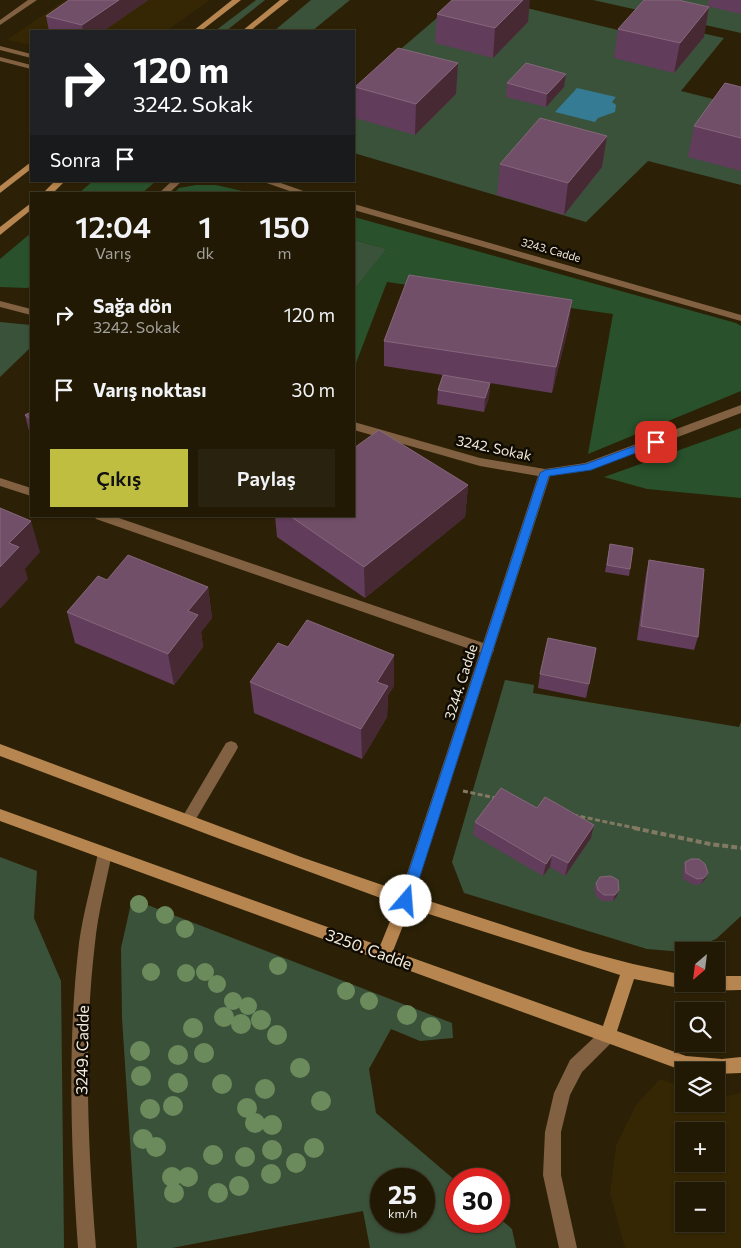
<!DOCTYPE html>
<html lang="tr">
<meta charset="utf-8">
<style>
:root{--surface:#211904;--page:#29220e;--text:#f1f3f6;--muted:#a2a09a;--line:#3e3826;--accent:#c0be41}
body{margin:0;font-family:Commissioner,sans-serif;background:var(--page);color:var(--text);height:100vh;display:flex;flex-direction:column;font-size:19px;white-space:nowrap}
*{box-sizing:border-box;margin:0}
p{font-size:16px;color:var(--muted)}
.icon{flex:none;width:28px;height:28px;fill:none;stroke:currentColor;stroke-width:2;stroke-linecap:round;stroke-linejoin:round}
.map{position:relative;flex:1;overflow:hidden}
.drawer{position:absolute;left:30px;top:192px;width:325px;height:325px;display:flex;flex-direction:column;background:var(--surface);border-radius:0px;box-shadow:0 1px 4px #0004,0 0 0 1px var(--line)}
.drawer>*{flex:none}
.hud{position:absolute;left:30px;top:30px;width:325px;height:152px;border-radius:0px;box-shadow:0 1px 4px #0004,0 0 0 1px var(--line);background:#202124;color:#fff;overflow:hidden}
.needle{width:32px;rotate:208deg}
.tools{position:absolute;left:675px;top:942px;display:grid;gap:10px}
.tools a{display:grid;place-items:center;width:50px;height:50px;border-radius:0px;background:var(--surface);box-shadow:0 1px 4px #0004,0 0 0 1px var(--line);font-size:25px}
.speed{position:absolute;left:370px;top:1168px;display:flex;gap:10px;font-size:25px;font-weight:700;text-align:center}
.speed>*{display:grid;place-content:center;width:65px;height:65px;border-radius:50%;background:var(--surface);box-shadow:0 1px 4px #0004,0 0 0 1px var(--line);line-height:1}
.speed small{font-size:12px;font-weight:400}
.speed .limit{border:8px solid #d22;background:#fff;color:#111}
.pin{position:absolute;display:grid;place-items:center;width:42px;height:42px;color:#fff;margin:-21px;border-radius:10px;box-shadow:0 2px 8px #0006}
.me{position:absolute;width:55px;margin:-28px;rotate:18deg;stroke-linejoin:round;filter:drop-shadow(0 0 4px #0008)}
.turn{display:flex;align-items:center;gap:18px;height:105px;padding:0 20px;font-size:22px}
.turn .icon{width:65px;height:65px;stroke-width:2.5}
.turn b{display:block;font-size:35px;line-height:42px}
.then{display:flex;align-items:center;height:48px;padding:0 20px;background:#0003;gap:10px;font-size:19px}
.eta{display:flex;justify-content:space-evenly;align-items:center;height:85px;text-align:center}
.eta b{font-size:30px;font-weight:600;line-height:35px}
.primary-button{display:flex;gap:10px;margin-top:auto;padding:10px 20px}
.primary-button a{flex:1;height:58px;border-radius:0px;background:var(--accent);color:#111;font-size:20px;font-weight:600;line-height:58px;text-align:center}
.primary-button a+a{background:var(--page);color:var(--text)}
ul{padding:0;list-style:none}
li{display:flex;align-items:center;gap:15px;height:75px;padding:0 20px}
li div{flex:1}
li b{display:block;font-size:19px}
li em{font-style:normal}
.map>svg:first-child{display:block}
.built{fill:#352704;fill-rule:evenodd}
.green{fill:#3a523a;fill-rule:evenodd}
.forest{fill:#29522c}
.water{fill:#357b93}
.lines{fill:none;stroke-linecap:round;stroke-linejoin:round}
.path-far1{stroke:#827963;stroke-width:3;stroke-dasharray:5 2.5;stroke-linecap:butt}
.path{stroke:#827963;stroke-width:4;stroke-dasharray:6 3;stroke-linecap:butt}
.lane{fill:#816141;fill-rule:evenodd}
.street{fill:#816141;fill-rule:evenodd}
.secondary{fill:#b7854f;fill-rule:evenodd}
.tree{fill:#6c8b5c}
.wall{fill:#623c5b}
.shaded-wall{fill:#462933}
.building{fill:#724f69;stroke:#86677b}
.route{fill:#1a73e8;stroke:#114b97}
.labels{text-anchor:middle;stroke-width:5;stroke-linejoin:round;paint-order:stroke}
.far-street-label{font-size:11px;fill:#f3ebdc;stroke:#100b03}
.street-label{font-size:14px;fill:#f3ebdc;stroke:#100b03}
.near-street-label{font-size:16px;fill:#f3ebdc;stroke:#100b03}
</style>
<div class="map">
<svg width="741" height="1248" viewBox="0 0 741 1248">
<rect width="100%" height="100%" fill="#2c2106"/>
<g class="built">
<polygon points="65,0 210,0 166,31 31,31 31,45 7,40"/>
<path d="M660,1079L684,1088V1104H716V1098L741,1093V1248H625L610,1193L616,1146L636,1105ZM684,1131H716V1164H684ZM684,1191H716V1224H684Z"/>
</g>
<g class="green">
<polygon points="256,0 265,0 226,31 215,31"/>
<polygon points="311,0 350,0 312,31 274,31"/>
<polygon points="458,0 493,0 618,30 633,18 724,38 681,91 741,106 741,185 648,161 586,222 354,153 354,89"/>
<polygon points="593,0 741,0 741,33"/>
<polygon points="354,240 387,249 354,290"/>
<polygon points="0,322 31,325 31,347 0,377"/>
<polygon points="505,680 534,685 533,693 739,727 741,722 741,916 739,918 716,939 684,952 647,949 464,893 452,862"/>
<polygon points="0,857 37,871 34,918 61,981 64,1248 0,1248"/>
<path d="M132,899L452,1023L453,1038L420,1041L391,1029L369,1069L376,1113L456,1181V1221H499V1218L512,1229L516,1248H370L363,1211L172,1248H137L122,1018L121,948ZM381,1179H424V1221H381Z"/>
</g>
<g class="forest">
<polygon points="93,181 156,181 141,194 78,194"/>
<polygon points="196,185 216,185 255,194 173,194 179,188"/>
<polygon points="354,217 736,323 741,326 741,391 588,454 613,314 387,282 356,363 354,362 354,290 386,249 354,240"/>
<polygon points="31,233 31,285 28,288 0,287 0,259"/>
<polygon points="741,428 741,498 647,489 604,477"/>
</g>
<polygon class="water" points="577,88 616,97 612,102 616,105 615,112 598,118 595,122 555,112"/>
<g class="lines">
<g class="path-far1">
<polyline points="463,791 496,798"/>
<polyline points="573,815 640,829"/>
</g>
<polyline class="path" points="634,828 710,844 741,848"/>
<g class="lane">
<polygon points="28,0 37,0 0,25 0,20"/>
<polygon points="0,478 31,488 31,496 0,486"/>
<polygon points="94,516 113,516 492,646 494,650 492,654 484,654 96,519"/>
<polygon points="231,741 236,743 238,747 236,751 193,824 188,826 183,824 181,820 183,816 226,743"/>
</g>
<g class="street">
<polygon points="0,46 31,54 31,58 0,50"/>
<polygon points="0,57 31,65 31,69 0,61"/>
<polygon points="172,181 182,181 168,194 158,194"/>
<polygon points="261,181 275,181 312,194 298,194"/>
<polygon points="354,204 741,315 741,321 354,210"/>
<polygon points="0,301 31,309 31,315 0,307"/>
<polygon points="741,405 741,413 591,470 550,476 412,901 410,906 405,908 400,906 398,901 538,476 480,466 354,430 354,422 480,458 545,469 585,463"/>
<path d="M105,847L110,849L112,853C106,883 98,913 95,943C83,1044 88,1147 96,1248H78C71,1147 67,1044 79,943C83,913 92,883 98,853L100,849Z"/>
<polygon points="608,1027 614,1030 616,1035 614,1040 582,1072 570,1095 561,1132 561,1175 577,1248 559,1248 543,1175 545,1132 554,1093 570,1060 602,1030"/>
</g>
<g class="secondary">
<polygon points="232,0 241,0 201,31 193,31"/>
<polygon points="280,0 289,0 250,31 242,31"/>
<polygon points="31,162 31,169 0,193 0,186"/>
<polygon points="55,181 65,181 52,194 42,194"/>
<polygon points="31,203 31,210 0,235 0,227"/>
<path d="M0,744L301,857L423,899L583,951L633,964L684,975V984H716V976H741V990L696,991L690,987L684,989L634,979L617,1031L686,1056L722,1059L741,1057V1073L716,1074V1071H684L0,821V809L380,946L397,904L236,845L0,756ZM410,908L620,975L603,1026L393,951Z"/>
</g>
</g>
<g class="tree">
<circle cx="139" cy="904" r="9"/>
<circle cx="165" cy="915" r="9"/>
<circle cx="185" cy="929" r="9"/>
<circle cx="278" cy="966" r="9"/>
<circle cx="151" cy="972" r="9"/>
<circle cx="205" cy="972" r="9"/>
<circle cx="186" cy="973" r="9"/>
<circle cx="217" cy="984" r="9"/>
<circle cx="346" cy="991" r="9"/>
<circle cx="233" cy="1001" r="9"/>
<circle cx="369" cy="1001" r="9"/>
<circle cx="248" cy="1006" r="9"/>
<circle cx="407" cy="1015" r="10"/>
<circle cx="224" cy="1017" r="10"/>
<circle cx="261" cy="1020" r="10"/>
<circle cx="241" cy="1024" r="10"/>
<circle cx="431" cy="1027" r="10"/>
<circle cx="193" cy="1028" r="10"/>
<circle cx="277" cy="1035" r="10"/>
<circle cx="140" cy="1051" r="10"/>
<circle cx="204" cy="1053" r="10"/>
<circle cx="178" cy="1055" r="10"/>
<circle cx="300" cy="1068" r="10"/>
<circle cx="141" cy="1076" r="10"/>
<circle cx="178" cy="1083" r="10"/>
<circle cx="222" cy="1084" r="10"/>
<circle cx="265" cy="1089" r="10"/>
<circle cx="321" cy="1101" r="10"/>
<circle cx="173" cy="1106" r="10"/>
<circle cx="247" cy="1108" r="10"/>
<circle cx="150" cy="1109" r="10"/>
<circle cx="255" cy="1123" r="10"/>
<circle cx="272" cy="1125" r="10"/>
<circle cx="143" cy="1139" r="10"/>
<circle cx="156" cy="1147" r="10"/>
<circle cx="314" cy="1148" r="10"/>
<circle cx="272" cy="1150" r="10"/>
<circle cx="213" cy="1155" r="10"/>
<circle cx="245" cy="1157" r="10"/>
<circle cx="296" cy="1163" r="10"/>
<circle cx="271" cy="1174" r="10"/>
<circle cx="172" cy="1177" r="10"/>
<circle cx="188" cy="1177" r="10"/>
<circle cx="239" cy="1186" r="10"/>
<circle cx="174" cy="1193" r="10"/>
<circle cx="218" cy="1193" r="10"/>
</g>
<g class="wall">
<polygon points="69,0 148,0 103,31 49,31 46,16"/>
<polygon points="709,0 741,0 741,14 707,6"/>
<polygon points="437,14 528,22 493,58 435,43"/>
<polygon points="618,29 704,37 674,73 614,58"/>
<polygon points="458,63 456,94 415,135 355,118 355,87"/>
<polygon points="566,74 564,87 546,107 506,97 507,83"/>
<polygon points="741,87 741,171 688,157 694,126"/>
<polygon points="607,136 602,167 564,215 497,195 500,164"/>
<polygon points="569,325 552,393 490,383 489,397 484,412 437,404 438,390 443,375 384,366 384,341"/>
<polygon points="31,412 31,439 25,415"/>
<polygon points="468,485 465,517 365,598 277,537 275,516 354,516"/>
<polygon points="610,544 630,569 629,576 605,572"/>
<polygon points="649,560 698,637 694,650 637,640 646,574"/>
<polygon points="107,580 208,587 212,618 201,632 203,647 174,685 75,643 67,612"/>
<polygon points="288,647 394,686 388,695 387,717 362,759 254,713 250,682"/>
<polygon points="540,674 589,684 586,698 538,688"/>
<polygon points="475,822 591,838 565,876 550,867 543,876 473,835"/>
<polygon points="685,862 708,873 705,879 701,884 694,885 683,879 683,869"/>
<polygon points="596,883 619,890 617,896 613,901 602,901 596,896 594,889"/>
</g>
<g class="shaded-wall">
<polygon points="119,0 148,0 103,31 83,31 82,25"/>
<polygon points="523,0 530,0 528,22 493,58 495,28"/>
<polygon points="709,7 704,37 674,73 680,43"/>
<polygon points="458,63 456,94 415,135 416,104"/>
<polygon points="566,74 564,87 546,107 547,94"/>
<polygon points="607,136 602,167 564,215 568,183"/>
<polygon points="572,300 569,325 552,393 556,367"/>
<polygon points="490,383 489,397 484,412 485,398"/>
<polygon points="468,485 465,517 365,598 364,567"/>
<polygon points="31,521 40,552 25,569 28,579 0,609 0,567 9,543"/>
<polygon points="208,587 212,618 201,632 203,647 174,685 168,654 188,611"/>
<polygon points="394,655 394,686 388,695 387,717 362,759 361,729 377,682"/>
<polygon points="594,825 591,838 565,876 568,863"/>
<polygon points="552,855 550,867 543,876 546,864"/>
<polygon points="708,873 705,879 701,884 704,878"/>
<polygon points="619,890 617,896 613,901 615,895"/>
</g>
<g class="building">
<polygon points="69,0 119,0 82,25 46,16"/>
<polygon points="452,0 523,0 495,28 437,14"/>
<polygon points="644,0 678,0 709,7 680,43 618,29"/>
<polygon points="398,48 458,63 416,104 355,87"/>
<polygon points="526,63 566,74 547,94 507,83"/>
<polygon points="725,83 741,87 741,138 694,126"/>
<polygon points="540,118 607,136 568,183 500,164"/>
<polygon points="409,275 572,300 556,367 384,341"/>
<polygon points="443,375 490,383 485,398 438,390"/>
<polygon points="31,412 31,420 25,415"/>
<polygon points="379,430 468,485 364,567 290,516 354,516 354,448"/>
<polygon points="0,508 31,521 9,543 19,547 0,567"/>
<polygon points="610,544 633,548 630,569 607,565"/>
<polygon points="128,555 208,587 188,611 198,615 168,654 67,612 98,576 107,580"/>
<polygon points="649,560 704,569 698,637 641,626"/>
<polygon points="307,620 394,655 377,682 388,686 361,729 250,682 278,643 288,647"/>
<polygon points="548,638 596,648 589,684 540,674"/>
<polygon points="501,788 537,808 545,797 594,825 568,863 552,855 546,864 475,822"/>
<polygon points="691,859 699,859 705,864 708,873 704,878 697,879 686,873 685,862"/>
<polygon points="611,876 618,880 619,890 615,895 604,895 598,890 596,883 600,877"/>
</g>
<polygon class="route" points="656,438 659,439 659,444 591,470 549,476 412,901 410,905 406,907 401,905 399,901 540,473 545,470 586,464"/>
<g class="labels">
<g class="far-street-label">
<text transform="translate(551 250) rotate(16)" y="4">3243. Cadde</text>
</g>
<g class="street-label">
<text transform="translate(494 448) rotate(12)" y="5">3242. Sokak</text>
<text transform="translate(461 682) rotate(-72)" y="5">3244. Cadde</text>
</g>
<g class="near-street-label">
<text transform="translate(369 949) rotate(20)" y="6">3250. Cadde</text>
<text transform="translate(82 1050) rotate(-89)" y="6">3249. Cadde</text>
</g>
</g>
</svg>
<div class="tools">
<a><svg class="needle" viewBox="-14 -14 28 28"><path d="M0-13l5 13h-10z" fill="#e53935"/><path d="M0 13l5-13h-10z" fill="#a2a09a"/></svg></a>
<a><svg class="icon" aria-label="search" viewBox="0 0 24 24"><circle cx="10" cy="10" r="6"/><path d="M15 15l6 6"/></svg></a>
<a><svg class="icon" aria-label="layers" viewBox="0 0 24 24"><path d="M12 4l9 5-9 5-9-5zM3 14l9 5 9-5"/></svg></a>
<a>+</a>
<a>−</a>
</div>
<div class="speed"><div>25<small>km/h</small></div><div class="limit">30</div></div>
<div class="pin" style="left:656px;top:442px;background:#d93025"><svg class="icon" aria-label="arrive" viewBox="0 0 24 24"><path d="M6 21V4h12l-3 4 3 4H6"/></svg></div>
<svg class="me" style="left:406px;top:901px" viewBox="-20 -20 40 40"><circle r="19" fill="#fff"/><path d="M0-13L10 11 0 6-10 11z" fill="#1a73e8"/></svg>
<div class="hud">
<div class="turn"><svg class="icon" aria-label="right" viewBox="0 0 24 24"><path d="M7 20v-9h11M14 6l5 5-5 5"/></svg><div><b>120 m</b>3242. Sokak</div></div>
<div class="then">Sonra<svg class="icon" aria-label="arrive" viewBox="0 0 24 24"><path d="M6 21V4h12l-3 4 3 4H6"/></svg></div>
</div>
<section class="drawer">
<div class="eta">
<div><b>12:04</b><p>Varış</p></div>
<div><b>1</b><p>dk</p></div>
<div><b>150</b><p>m</p></div>
</div>
<ul>
<li><svg class="icon" aria-label="right" viewBox="0 0 24 24"><path d="M7 20v-9h11M14 6l5 5-5 5"/></svg><div><b>Sağa dön</b><p>3242. Sokak</p></div><em>120 m</em></li>
<li><svg class="icon" aria-label="arrive" viewBox="0 0 24 24"><path d="M6 21V4h12l-3 4 3 4H6"/></svg><div><b>Varış noktası</b></div><em>30 m</em></li>
</ul>
<div class="primary-button"><a>Çıkış</a><a>Paylaş</a></div>
</section>
</div>
